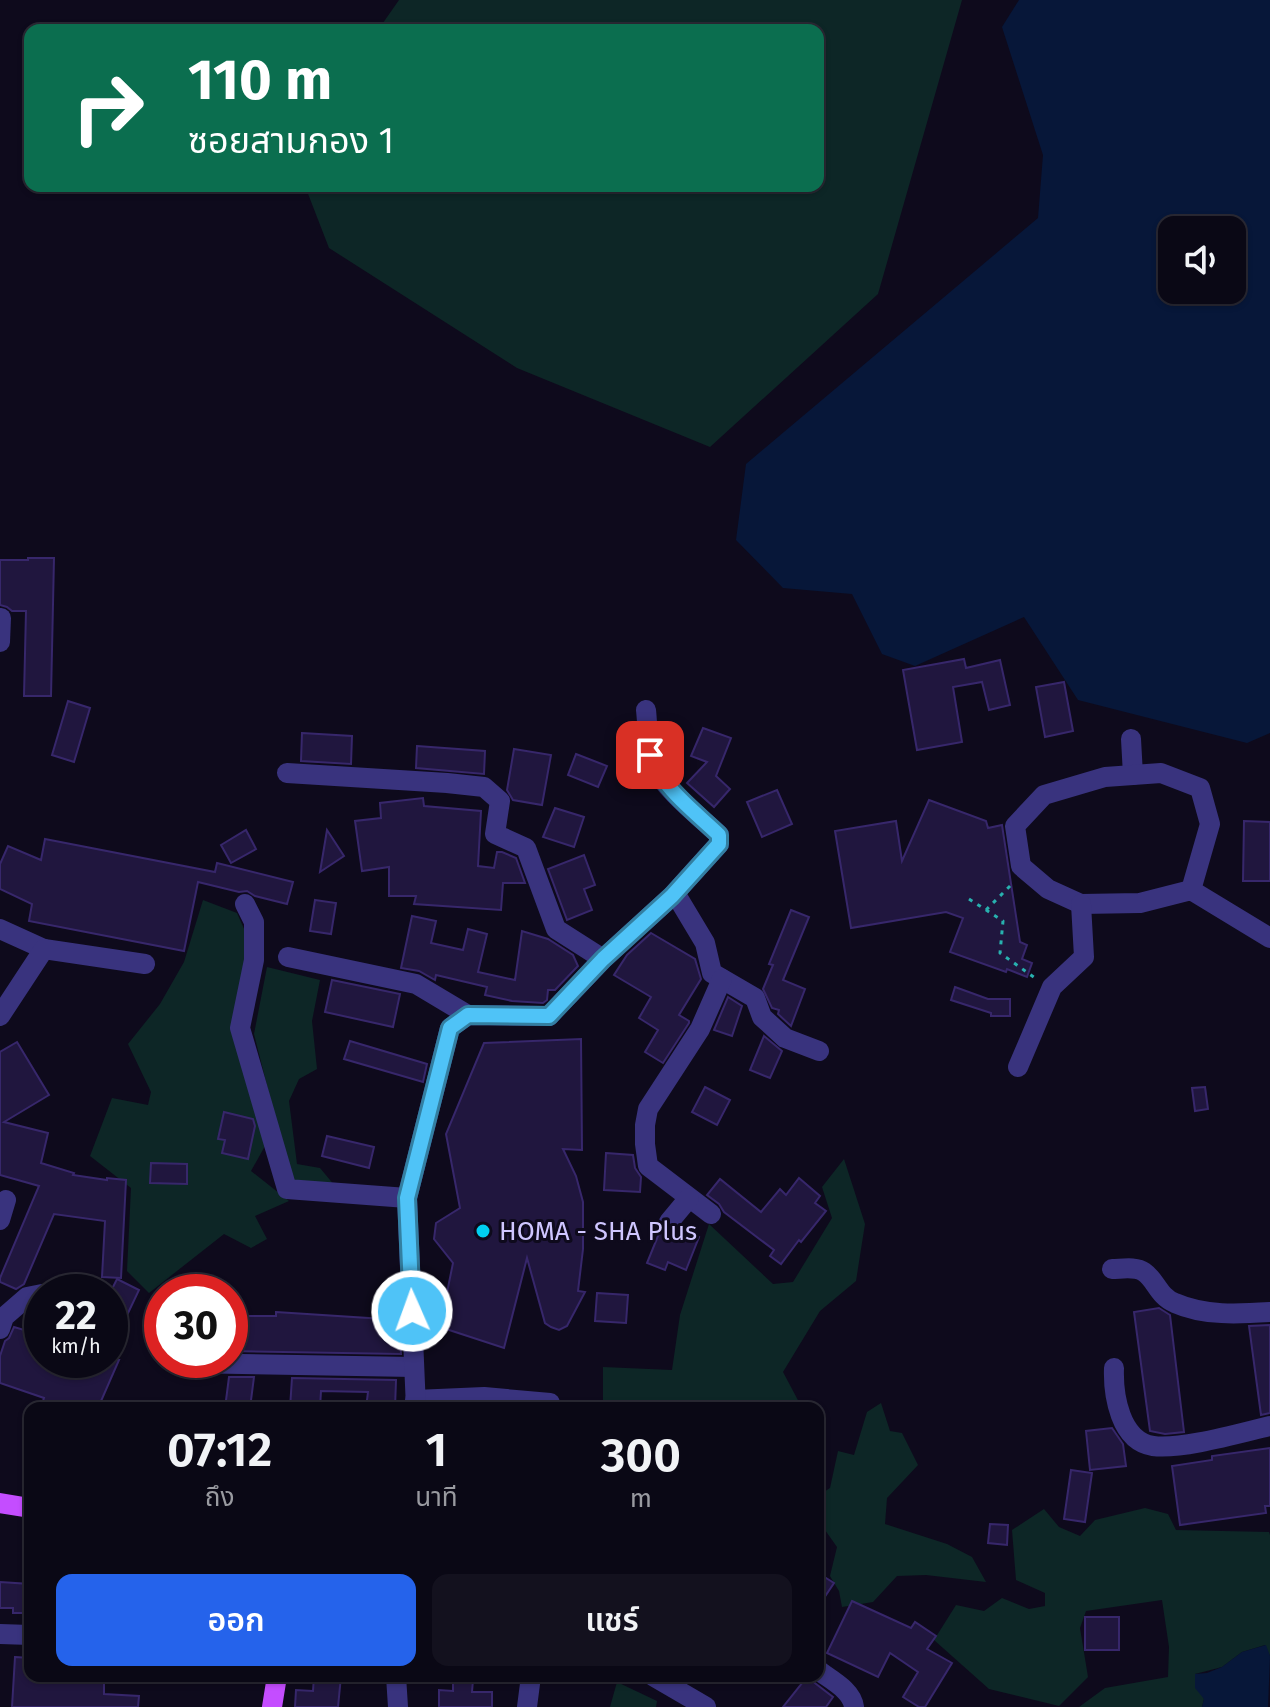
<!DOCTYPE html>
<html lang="th">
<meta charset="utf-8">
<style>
:root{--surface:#0a0815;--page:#13111e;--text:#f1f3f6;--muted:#999aa0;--line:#2a2934;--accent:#2563eb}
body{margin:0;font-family:"Fira Sans","Noto Sans Thai",sans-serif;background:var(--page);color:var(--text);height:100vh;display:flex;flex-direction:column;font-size:30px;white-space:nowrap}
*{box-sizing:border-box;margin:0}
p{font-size:26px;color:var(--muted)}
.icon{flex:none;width:44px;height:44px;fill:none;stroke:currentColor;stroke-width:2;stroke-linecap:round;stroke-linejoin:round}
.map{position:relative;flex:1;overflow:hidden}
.panel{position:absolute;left:24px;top:1402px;width:800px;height:280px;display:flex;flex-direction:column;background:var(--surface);border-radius:16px;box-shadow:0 2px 6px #0004,0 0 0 2px var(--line)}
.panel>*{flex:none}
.top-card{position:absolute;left:24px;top:24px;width:800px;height:168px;border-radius:16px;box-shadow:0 2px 6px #0004,0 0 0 2px var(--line);background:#0b6e4f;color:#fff;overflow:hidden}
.fabs{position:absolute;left:1158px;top:216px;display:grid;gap:16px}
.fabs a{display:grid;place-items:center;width:88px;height:88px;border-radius:16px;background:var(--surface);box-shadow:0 2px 6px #0004,0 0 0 2px var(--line);font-size:40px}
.speed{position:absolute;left:24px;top:1274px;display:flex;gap:16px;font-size:40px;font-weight:700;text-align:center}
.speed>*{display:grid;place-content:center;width:104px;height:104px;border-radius:50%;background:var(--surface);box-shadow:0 2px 6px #0004,0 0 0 2px var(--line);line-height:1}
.speed small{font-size:20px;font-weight:400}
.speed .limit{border:12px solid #d22;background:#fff;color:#111}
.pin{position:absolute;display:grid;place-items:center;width:68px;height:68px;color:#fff;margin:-34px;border-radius:16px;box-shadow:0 4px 12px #0006}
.me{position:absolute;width:88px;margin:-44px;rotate:358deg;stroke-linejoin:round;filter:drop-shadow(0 0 6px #0008)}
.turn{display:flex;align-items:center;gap:28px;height:168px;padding:0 32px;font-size:36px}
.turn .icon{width:104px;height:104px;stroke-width:2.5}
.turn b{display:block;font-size:56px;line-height:68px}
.eta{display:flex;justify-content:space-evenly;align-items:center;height:136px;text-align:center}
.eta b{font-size:48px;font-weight:600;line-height:56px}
.button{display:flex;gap:16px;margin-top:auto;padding:16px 32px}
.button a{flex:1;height:92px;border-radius:16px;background:var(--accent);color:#fff;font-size:32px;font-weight:600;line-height:92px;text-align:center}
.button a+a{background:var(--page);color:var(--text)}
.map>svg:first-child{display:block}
.green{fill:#0d2626}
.water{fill:#071739;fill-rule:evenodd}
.building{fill:#20163e;stroke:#37276b;stroke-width:2}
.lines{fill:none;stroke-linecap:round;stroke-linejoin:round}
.path{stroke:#28b1af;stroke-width:3;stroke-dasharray:4 6;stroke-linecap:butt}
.minor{stroke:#39337e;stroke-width:20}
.major{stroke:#c44dff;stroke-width:20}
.route-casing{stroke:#337fa1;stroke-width:20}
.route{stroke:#4fc3f7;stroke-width:14}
.poi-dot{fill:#00cff1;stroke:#0e0a1c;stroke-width:3}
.labels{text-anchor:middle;stroke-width:6;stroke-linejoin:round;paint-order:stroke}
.poi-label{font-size:26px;fill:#cfc6ff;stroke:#0e0a1c;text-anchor:start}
</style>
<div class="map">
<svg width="1270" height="1707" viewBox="0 0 1270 1707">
<rect width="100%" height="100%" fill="#0e0a1c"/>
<g class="green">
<polygon points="399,0 962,0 878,294 710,447 517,368 329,248 305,186 818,186 818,30 378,30"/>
<polygon points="203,900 237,913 245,931 245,965 232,1032 265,1146 251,1171 289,1201 255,1216 267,1239 251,1248 224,1234 149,1293 127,1271 131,1188 90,1156 112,1098 148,1105 151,1092 128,1044 160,1004 184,962"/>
<polygon points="267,967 320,980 312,1021 317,1069 299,1079 289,1101 297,1164 320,1168 335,1186 294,1180 289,1173 254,1034"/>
<polygon points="844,1159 865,1224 856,1281 820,1311 783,1372 800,1404 798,1408 603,1408 603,1367 672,1370 680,1315 709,1224 773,1284 793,1282 832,1218 822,1187"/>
<polygon points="881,1403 890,1431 902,1433 918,1465 887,1498 885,1524 947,1544 972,1557 986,1582 926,1575 897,1576 873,1602 842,1607 839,1591 830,1576 837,1547 818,1520 818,1496 830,1488 838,1451 854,1455 867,1412"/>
<polygon points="1145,1508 1168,1514 1176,1530 1269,1532 1270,1535 1270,1656 1265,1645 1242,1652 1222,1667 1195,1674 1204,1699 1202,1707 1079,1707 1105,1688 1168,1677 1169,1647 1162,1600 1086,1611 1080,1628 1088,1677 1059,1706 989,1689 934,1640 956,1605 984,1611 1002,1598 1029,1609 1045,1606 1045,1593 1016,1580 1012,1530 1044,1509 1059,1527 1080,1536 1095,1520"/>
<polygon points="617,1682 657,1701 656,1707 610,1707"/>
</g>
<g class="water">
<path d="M1019,0H1270V733L1247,743L1078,700L1024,617L915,666L882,654L852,594L783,588L736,540L746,464L1038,218L1043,155L1002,27ZM1172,230H1232V290H1172Z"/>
<polygon points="1266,1645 1270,1656 1268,1707 1202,1707 1204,1699 1195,1688 1195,1674 1207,1673 1222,1667 1242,1652"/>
</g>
<g class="building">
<polygon points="28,558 54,558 51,696 24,696 26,611 12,611 7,607 0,605 0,560 28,560"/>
<polygon points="964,659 966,668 1000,660 1010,705 989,710 982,682 953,687 962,742 917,750 903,670"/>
<polygon points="1064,682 1073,731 1045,737 1036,687"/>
<polygon points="68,701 90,708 74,762 52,755"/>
<polygon points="703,728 731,738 716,776 730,789 714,807 687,783 707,762 691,756"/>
<polygon points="302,733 352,736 351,764 301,761"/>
<polygon points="417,746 485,751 484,774 416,768"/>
<polygon points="514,749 551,755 542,805 513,800 507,790"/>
<polygon points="576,754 607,766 598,787 568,775"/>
<polygon points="777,790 792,824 762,837 747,802"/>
<polygon points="423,798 424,806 481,811 478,866 494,868 497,852 502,852 516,858 525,883 503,883 501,910 414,904 416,896 389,896 389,867 362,871 355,821 381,818 380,803"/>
<polygon points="929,800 986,821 988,828 1002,825 1020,942 1027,945 1022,959 1032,963 1027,977 1007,969 1006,972 950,952 963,918 946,912 851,928 835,831 896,821 902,861"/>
<polygon points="555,808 584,817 574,847 543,837"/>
<polygon points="1244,821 1270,822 1270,881 1243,881"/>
<polygon points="246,830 256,849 231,863 221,845"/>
<polygon points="327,830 344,856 320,872"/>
<polygon points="45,839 215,872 217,863 293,882 287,904 255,896 247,891 239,892 198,882 184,951 29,921 32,904 0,889 0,864 8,846 41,860"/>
<polygon points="584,855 595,885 584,889 592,910 567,920 548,869"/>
<polygon points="315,900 336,903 331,934 310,931"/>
<polygon points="791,910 809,917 783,980 805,989 791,1026 778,1014 779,1010 772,1008 763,989 773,965 769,964"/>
<polygon points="412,916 436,921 431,943 463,950 468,929 487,934 478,972 515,980 522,931 548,939 573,955 578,966 555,990 548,990 547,1000 543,1003 512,1001 485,995 487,987 436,975 435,980 419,971 401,968"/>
<polygon points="651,933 695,959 701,979 679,1015 689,1021 689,1023 663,1063 645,1052 658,1030 639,1018 651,997 614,975 627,955"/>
<polygon points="332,980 400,994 393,1027 325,1012"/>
<polygon points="955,987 988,999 1010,999 1010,1016 991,1016 991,1013 951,1000"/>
<polygon points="728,997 742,1006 732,1036 714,1030"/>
<polygon points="764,1036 782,1051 770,1078 750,1070"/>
<polygon points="581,1039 582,1150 563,1149 576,1176 583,1202 583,1249 578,1291 585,1292 567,1326 559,1330 551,1327 545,1323 527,1258 504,1348 440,1327 453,1263 434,1239 436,1223 460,1208 446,1134 484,1043"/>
<polygon points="350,1041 427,1064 423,1082 344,1059"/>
<polygon points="17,1042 49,1095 4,1122 48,1133 41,1163 74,1173 73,1175 107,1180 107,1178 126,1180 121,1278 102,1277 105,1221 54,1214 24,1284 16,1289 0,1282 0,1278 39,1186 0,1175 0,1052"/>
<polygon points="705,1087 730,1100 717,1125 692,1112"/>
<polygon points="1205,1087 1208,1109 1195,1111 1192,1088"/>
<polygon points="224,1112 253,1119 255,1126 248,1159 222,1153 225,1140 218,1139"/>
<polygon points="327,1136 374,1147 369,1168 322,1156"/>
<polygon points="606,1153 633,1155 635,1168 641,1177 640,1192 604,1190"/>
<polygon points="151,1163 187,1164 187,1184 150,1183"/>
<polygon points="799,1178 820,1196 815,1203 826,1211 801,1242 799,1240 781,1264 770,1256 774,1250 724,1212 719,1204 707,1195 720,1179 761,1212 780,1189 786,1195"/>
<polygon points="680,1229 699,1237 686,1270 668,1262 665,1270 647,1263 660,1231 666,1235 673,1234"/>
<polygon points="117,1279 139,1290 110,1351 110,1293"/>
<polygon points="597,1293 628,1295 626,1323 595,1321"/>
<polygon points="1159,1308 1170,1315 1184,1432 1165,1434 1150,1431 1134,1312"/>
<polygon points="276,1312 399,1320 401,1354 230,1351 230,1323 244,1323 244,1316 276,1316"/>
<polygon points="1270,1325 1270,1413 1261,1415 1249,1326"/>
<polygon points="14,1327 31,1332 30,1334 42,1339 42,1360 119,1360 98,1408 59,1408 43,1401 44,1398 0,1383 0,1356 5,1341 9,1338"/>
<polygon points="229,1377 254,1377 250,1408 225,1408"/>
<polygon points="292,1378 396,1380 395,1408 366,1408 368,1392 321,1391 320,1408 290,1408"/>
<polygon points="1112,1428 1123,1444 1126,1466 1090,1470 1086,1431"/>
<polygon points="1270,1448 1270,1506 1265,1506 1266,1513 1180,1525 1172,1466 1212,1460 1212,1456"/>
<polygon points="1071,1470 1092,1473 1085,1522 1064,1519"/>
<polygon points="990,1524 1008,1525 1007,1545 988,1543"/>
<polygon points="818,1573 834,1583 818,1607"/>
<polygon points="0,1582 30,1584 30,1613 13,1613 13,1608 0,1608"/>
<polygon points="852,1601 911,1628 915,1622 936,1636 927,1649 952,1663 925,1707 919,1707 903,1697 918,1672 890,1653 878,1677 827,1653"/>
<rect x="1085" y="1617" width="34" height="33"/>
<polygon points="15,1657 30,1658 30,1676 104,1676 104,1694 139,1696 138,1707 12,1707"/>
<polygon points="314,1676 341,1676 338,1707 295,1707 296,1690 313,1691"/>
<polygon points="807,1677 833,1697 826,1707 783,1707"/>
<polygon points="453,1680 473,1680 472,1692 492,1692 492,1707 439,1707 439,1690 453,1691"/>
</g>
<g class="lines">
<g class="path">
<polyline points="969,899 1003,921 1000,953 1035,978"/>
<polyline points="986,910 1014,882"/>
</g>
<g class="minor">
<polyline points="0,642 1,618"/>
<polyline points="1131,739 1133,775"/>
<polyline points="287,773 447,783 484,787 500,801 495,834 526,848 556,929 603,959"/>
<polyline points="1191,890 1210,824 1200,788 1161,773 1105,777 1044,795 1015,826 1021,866 1048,889 1081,904 1140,903 1191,890 1270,938"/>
<polyline points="675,893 705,943 712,973 755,998 762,1017 785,1038 819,1051"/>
<polyline points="245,904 254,922 254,960 240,1028 287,1189 407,1198"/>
<polyline points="0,929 44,949"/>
<polyline points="288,957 416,984 468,1015"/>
<polyline points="0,1016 44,949 145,964"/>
<polyline points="1018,1067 1052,987 1084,957 1081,904"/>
<polyline points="711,1214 648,1166 645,1144 645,1125 648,1109 700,1029 722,979"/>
<polyline points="0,1220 6,1200"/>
<polyline points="669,1222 689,1198"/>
<path d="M1112,1269C1121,1269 1136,1266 1144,1272C1156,1280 1158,1296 1175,1303C1204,1316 1239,1314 1270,1312"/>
<polyline points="0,1329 4,1317 27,1297 42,1294"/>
<polyline points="186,1363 414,1367"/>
<path d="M1114,1368C1113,1395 1120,1441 1153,1446C1181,1450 1240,1433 1270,1426"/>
<polyline points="415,1400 484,1397 550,1403"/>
<path d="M416,1408L407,1198L450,1028L468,1015L549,1016L603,959L672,896L719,844V835C700,817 664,789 654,766C647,750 648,728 646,710"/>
<polyline points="0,1634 30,1635"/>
<path d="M818,1670C831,1680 852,1690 854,1707"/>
<polyline points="396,1676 398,1707"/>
<polyline points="653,1676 706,1707"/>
<polyline points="527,1707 531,1676"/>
</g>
<g class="major">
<polyline points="0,1503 30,1508"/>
<polyline points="272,1707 277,1676"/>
</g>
</g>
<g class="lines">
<defs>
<path id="route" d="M412,1311L407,1198L450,1028L468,1015L549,1016L603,959L672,896L719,844V835C694,811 662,788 650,755"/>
</defs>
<use href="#route" class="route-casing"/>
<use href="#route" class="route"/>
</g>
<circle class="poi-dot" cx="483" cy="1231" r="8"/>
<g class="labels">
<g class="poi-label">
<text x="499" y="1240">HOMA - SHA Plus</text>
</g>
</g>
</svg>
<div class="fabs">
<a><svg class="icon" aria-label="sound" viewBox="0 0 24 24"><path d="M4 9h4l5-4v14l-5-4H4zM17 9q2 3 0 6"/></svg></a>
</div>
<div class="speed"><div>22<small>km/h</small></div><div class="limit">30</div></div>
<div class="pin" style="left:650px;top:755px;background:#d93025"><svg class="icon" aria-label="arrive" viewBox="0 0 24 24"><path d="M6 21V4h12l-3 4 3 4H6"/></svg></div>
<svg class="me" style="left:412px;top:1311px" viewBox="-20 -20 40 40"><circle r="17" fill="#4fc3f7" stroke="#fff" stroke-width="3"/><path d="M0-11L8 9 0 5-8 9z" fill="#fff"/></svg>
<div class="top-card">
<div class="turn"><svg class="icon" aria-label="right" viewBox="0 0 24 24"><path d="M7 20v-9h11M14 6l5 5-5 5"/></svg><div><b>110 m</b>ซอยสามกอง 1</div></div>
</div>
<section class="panel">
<div class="eta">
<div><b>07:12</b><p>ถึง</p></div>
<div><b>1</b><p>นาที</p></div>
<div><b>300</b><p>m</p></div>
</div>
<div class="button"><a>ออก</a><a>แชร์</a></div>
</section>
</div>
